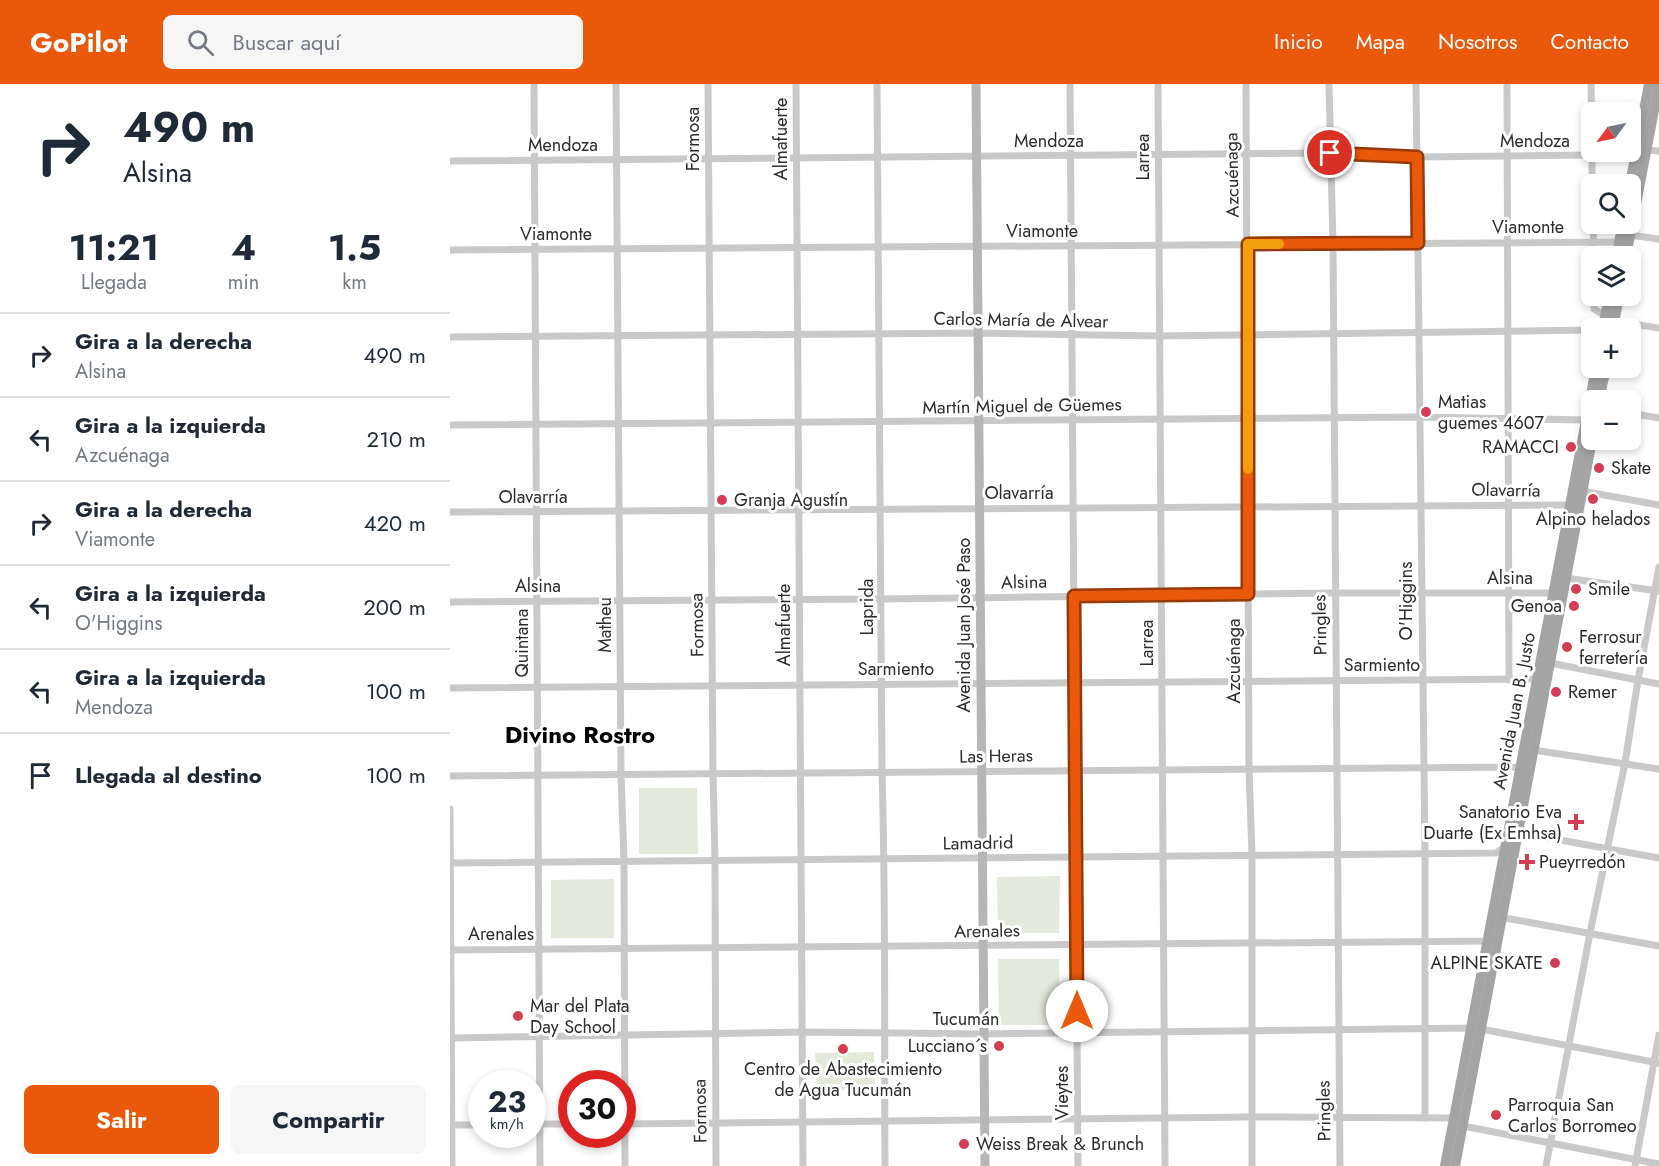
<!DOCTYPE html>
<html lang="es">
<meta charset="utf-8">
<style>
:root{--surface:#fff;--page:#f6f6f7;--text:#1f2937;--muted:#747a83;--line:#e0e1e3;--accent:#ea580c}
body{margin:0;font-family:Jost,sans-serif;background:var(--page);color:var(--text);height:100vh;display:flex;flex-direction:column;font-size:22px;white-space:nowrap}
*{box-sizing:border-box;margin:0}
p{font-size:20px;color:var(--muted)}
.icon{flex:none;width:33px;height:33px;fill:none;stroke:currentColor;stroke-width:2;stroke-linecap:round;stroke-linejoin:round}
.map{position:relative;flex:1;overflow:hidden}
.details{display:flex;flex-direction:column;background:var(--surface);width:450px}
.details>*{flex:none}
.hud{background:#fff;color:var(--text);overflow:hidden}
.needle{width:39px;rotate:237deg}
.controls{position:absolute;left:1131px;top:18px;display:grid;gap:12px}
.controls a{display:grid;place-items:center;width:60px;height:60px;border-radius:9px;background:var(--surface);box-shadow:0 3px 9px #0003;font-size:30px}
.speed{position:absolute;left:18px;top:986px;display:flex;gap:12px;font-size:30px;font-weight:700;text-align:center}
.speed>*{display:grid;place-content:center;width:78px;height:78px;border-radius:50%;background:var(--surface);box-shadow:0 3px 9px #0003;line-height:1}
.speed small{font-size:15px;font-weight:400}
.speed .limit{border:9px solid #d22;background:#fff;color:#111}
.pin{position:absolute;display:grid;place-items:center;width:51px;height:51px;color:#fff;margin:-26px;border:3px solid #fff;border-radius:50%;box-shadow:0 2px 6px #0007}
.me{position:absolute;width:66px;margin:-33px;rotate:0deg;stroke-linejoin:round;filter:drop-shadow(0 0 4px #0008)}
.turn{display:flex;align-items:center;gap:21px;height:126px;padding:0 24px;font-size:27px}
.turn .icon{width:78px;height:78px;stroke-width:2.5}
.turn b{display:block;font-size:42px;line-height:51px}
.eta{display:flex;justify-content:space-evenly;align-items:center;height:102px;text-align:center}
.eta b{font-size:36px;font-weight:700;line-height:42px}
.button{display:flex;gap:12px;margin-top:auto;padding:12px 24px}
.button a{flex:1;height:69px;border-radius:9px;background:var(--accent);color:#fff;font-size:24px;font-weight:700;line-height:69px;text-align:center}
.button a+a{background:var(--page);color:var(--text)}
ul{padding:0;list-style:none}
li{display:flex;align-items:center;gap:18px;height:84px;padding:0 24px;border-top:2px solid var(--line)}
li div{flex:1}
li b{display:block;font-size:22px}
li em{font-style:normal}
header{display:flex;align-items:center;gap:36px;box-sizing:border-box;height:84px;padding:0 30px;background:var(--accent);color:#fff}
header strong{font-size:28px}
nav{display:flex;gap:33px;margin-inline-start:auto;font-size:21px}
.search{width:420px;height:54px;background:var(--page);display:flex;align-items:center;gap:15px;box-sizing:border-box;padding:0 21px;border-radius:9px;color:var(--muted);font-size:22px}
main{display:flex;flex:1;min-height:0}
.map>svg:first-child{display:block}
.green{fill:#e3e9db}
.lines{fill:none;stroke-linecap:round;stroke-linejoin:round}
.minor{stroke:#c9c9c9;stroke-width:7}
.secondary{stroke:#b6b6b6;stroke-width:9}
.primary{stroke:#a4a4a4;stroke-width:10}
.route-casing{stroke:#983908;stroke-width:15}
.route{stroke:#ea580c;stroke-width:10}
.slow{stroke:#f59e0b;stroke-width:10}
.poi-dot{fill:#d53d53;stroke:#fff;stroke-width:2}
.labels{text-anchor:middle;stroke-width:6;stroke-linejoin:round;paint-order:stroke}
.street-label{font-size:18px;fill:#2c2c2c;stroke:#fff}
.poi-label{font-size:18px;fill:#2c2c2c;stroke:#fff;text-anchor:start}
.district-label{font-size:24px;font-weight:bold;fill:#000;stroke:#fff}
</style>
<header>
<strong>GoPilot</strong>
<div class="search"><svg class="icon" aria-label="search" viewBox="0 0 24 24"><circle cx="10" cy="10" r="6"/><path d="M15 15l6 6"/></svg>Buscar aquí</div>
<nav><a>Inicio</a><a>Mapa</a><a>Nosotros</a><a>Contacto</a></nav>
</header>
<main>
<section class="details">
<div class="hud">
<div class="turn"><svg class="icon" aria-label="right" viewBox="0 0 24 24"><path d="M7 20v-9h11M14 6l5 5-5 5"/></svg><div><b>490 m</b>Alsina</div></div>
</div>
<div class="eta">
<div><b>11:21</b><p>Llegada</p></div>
<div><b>4</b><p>min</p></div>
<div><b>1.5</b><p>km</p></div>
</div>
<ul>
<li><svg class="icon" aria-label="right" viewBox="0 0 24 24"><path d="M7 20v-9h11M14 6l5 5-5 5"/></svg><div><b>Gira a la derecha</b><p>Alsina</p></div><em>490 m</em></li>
<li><svg class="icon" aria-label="left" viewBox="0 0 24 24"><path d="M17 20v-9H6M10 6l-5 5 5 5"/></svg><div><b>Gira a la izquierda</b><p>Azcuénaga</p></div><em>210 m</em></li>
<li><svg class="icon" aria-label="right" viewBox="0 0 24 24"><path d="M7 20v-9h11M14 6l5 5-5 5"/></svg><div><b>Gira a la derecha</b><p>Viamonte</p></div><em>420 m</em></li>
<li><svg class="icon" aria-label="left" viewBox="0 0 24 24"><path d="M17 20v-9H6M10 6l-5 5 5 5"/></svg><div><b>Gira a la izquierda</b><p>O'Higgins</p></div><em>200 m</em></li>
<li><svg class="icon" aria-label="left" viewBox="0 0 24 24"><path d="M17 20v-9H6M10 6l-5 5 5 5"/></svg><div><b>Gira a la izquierda</b><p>Mendoza</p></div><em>100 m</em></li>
<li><svg class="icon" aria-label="arrive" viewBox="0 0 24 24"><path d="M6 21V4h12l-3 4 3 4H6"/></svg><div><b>Llegada al destino</b></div><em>100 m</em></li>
</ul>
<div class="button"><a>Salir</a><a>Compartir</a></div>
</section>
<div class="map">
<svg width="1209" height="1082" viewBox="0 0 1209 1082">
<rect width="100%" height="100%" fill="#fff"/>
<g class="green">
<polygon points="189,704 247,704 248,770 189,770"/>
<polygon points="610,792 609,849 548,849 547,793"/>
<polygon points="164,795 164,854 101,854 101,796"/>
<polygon points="548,875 609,875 610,941 549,941"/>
<polygon points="424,968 425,1005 367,1007 365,969"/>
</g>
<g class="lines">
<g class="minor">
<polyline points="84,0 90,1082"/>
<polyline points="166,0 171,691 174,777 175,1082"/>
<polyline points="258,0 263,690 265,776 266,1082"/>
<polyline points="346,0 353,1082"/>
<path d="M427,0L432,688C436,819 434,951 435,1082"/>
<polyline points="620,0 628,1082"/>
<polyline points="708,0 715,1082"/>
<polyline points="796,0 799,685 802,771 802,1082"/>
<polyline points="879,0 883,160 890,1082"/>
<polyline points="966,0 975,769 975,1034"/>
<polyline points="1057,0 1059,596"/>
<polyline points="1141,0 1142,50"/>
<polyline points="1142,68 1142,100"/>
<polyline points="0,77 880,69 967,73 1142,71 1186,70 1196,66 1209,67"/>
<polyline points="1143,140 1144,172"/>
<polyline points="1179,151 1209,155"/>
<polyline points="0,166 1170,158"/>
<polyline points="1144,212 1144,225 1164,237 1209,244"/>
<polyline points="0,253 528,249 710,252 1142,246"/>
<polyline points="1180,329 1209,334"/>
<polyline points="0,341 969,333 1137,336"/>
<polyline points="1130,410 1132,407 1209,421"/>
<polyline points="0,428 1121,421"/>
<polyline points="1115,494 1208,507"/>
<polyline points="0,518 432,515 885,509 1107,509"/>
<polyline points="1098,581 1100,579 1209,600"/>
<polyline points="0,604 1088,595"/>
<polyline points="1083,666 1209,685"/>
<polyline points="0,692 1071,683 1073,679"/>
<polyline points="0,725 2,1082"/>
<polyline points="1066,757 1077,750 1209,774"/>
<polyline points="0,779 1046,769 1056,762"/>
<polyline points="1050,837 1052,834 1061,835 1209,862"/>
<polyline points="0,866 1038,857 1040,854"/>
<polyline points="0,954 352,948 534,950 1021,944 1031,945 1209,979"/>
<polyline points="82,1040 122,1040"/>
<polyline points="172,1040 802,1033 1004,1034 1013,1042 1209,1080"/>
<polyline points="0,1041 32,1041"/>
<polyline points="1096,1082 1140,849 1175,679 1188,596 1209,483"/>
<polyline points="1185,1082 1209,951"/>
</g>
<polyline class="secondary" points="526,0 535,1082"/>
<g class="primary">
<polyline points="1180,100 1199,0"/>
<polyline points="1166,172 1173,140"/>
<polyline points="1176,172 1209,0"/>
<polyline points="1153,244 1159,212"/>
<polyline points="1163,244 1169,212"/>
<polyline points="1149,316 1156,284"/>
<polyline points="995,1082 1146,284"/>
<polyline points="1005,1082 1142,356"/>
</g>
</g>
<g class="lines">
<defs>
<polyline id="route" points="627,927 624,512 798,510 798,160 968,159 967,73 880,69"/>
</defs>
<use href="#route" class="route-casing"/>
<use href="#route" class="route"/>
<polyline class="slow" points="798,385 798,160 829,160"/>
</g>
<g class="poi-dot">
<circle cx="976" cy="328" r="6"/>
<circle cx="1121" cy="363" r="6"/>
<circle cx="1149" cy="384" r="6"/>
<circle cx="1143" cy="415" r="6"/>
<circle cx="272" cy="416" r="6"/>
<circle cx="1126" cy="505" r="6"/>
<circle cx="1124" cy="522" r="6"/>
<circle cx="1117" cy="563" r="6"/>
<circle cx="1106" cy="608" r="6"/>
<path d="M1123 729h6v6h6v6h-6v6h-6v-6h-6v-6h6z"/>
<path d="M1074 769h6v6h6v6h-6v6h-6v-6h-6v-6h6z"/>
<circle cx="1105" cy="879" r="6"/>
<circle cx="68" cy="932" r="6"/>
<circle cx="549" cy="962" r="6"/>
<circle cx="393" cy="965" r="6"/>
<circle cx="1046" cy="1031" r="6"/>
<circle cx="514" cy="1060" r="6"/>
</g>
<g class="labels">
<g class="street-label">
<text transform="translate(243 55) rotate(-90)" y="6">Formosa</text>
<text transform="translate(331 55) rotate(-90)" y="6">Almafuerte</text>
<text x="599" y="63">Mendoza</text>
<text x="1085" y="63">Mendoza</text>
<text x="113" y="67">Mendoza</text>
<text transform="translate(693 73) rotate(-90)" y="6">Larrea</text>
<text transform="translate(782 91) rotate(-91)" y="6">Azcuénaga</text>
<text x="1078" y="149">Viamonte</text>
<text x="592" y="153">Viamonte</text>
<text x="106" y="156">Viamonte</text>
<text transform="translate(571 236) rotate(1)" y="6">Carlos María de Alvear</text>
<text transform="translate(572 322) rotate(-1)" y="6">Martín Miguel de Güemes</text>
<text transform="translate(1056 406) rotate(1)" y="6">Olavarría</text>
<text x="569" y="415">Olavarría</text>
<text x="83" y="419">Olavarría</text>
<text x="1060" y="500">Alsina</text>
<text transform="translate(574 498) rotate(-1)" y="6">Alsina</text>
<text x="88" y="508">Alsina</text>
<text transform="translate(956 517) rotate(-90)" y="6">O'Higgins</text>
<text transform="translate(417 523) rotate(-90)" y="6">Laprida</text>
<text transform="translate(155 541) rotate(-90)" y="6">Matheu</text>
<text transform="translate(247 541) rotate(-91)" y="6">Formosa</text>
<text transform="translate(334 541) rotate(-90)" y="6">Almafuerte</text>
<text transform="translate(514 541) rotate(-90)" y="6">Avenida Juan José Paso</text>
<text transform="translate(870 541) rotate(-91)" y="6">Pringles</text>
<text transform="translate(72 559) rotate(-90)" y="6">Quintana</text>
<text transform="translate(697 559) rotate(-90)" y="6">Larrea</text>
<text transform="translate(784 577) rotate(-90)" y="6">Azcuénaga</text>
<text x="932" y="587">Sarmiento</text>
<text x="446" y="591">Sarmiento</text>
<text transform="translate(1064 627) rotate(-79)" y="6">Avenida Juan B. Justo</text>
<text transform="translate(546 672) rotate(-1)" y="6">Las Heras</text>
<text transform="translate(528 759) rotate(-1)" y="6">Lamadrid</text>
<text transform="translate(537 847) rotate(-1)" y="6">Arenales</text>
<text x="51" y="856">Arenales</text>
<text x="516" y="941">Tucumán</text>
<text transform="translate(612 1009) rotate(-90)" y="6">Vieytes</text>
<text transform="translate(250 1027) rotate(-91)" y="6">Formosa</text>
<text transform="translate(874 1027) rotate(-91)" y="6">Pringles</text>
</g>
<g class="poi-label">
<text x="988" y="324">Matias<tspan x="988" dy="21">guemes 4607</tspan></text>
<text x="1109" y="369" text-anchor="end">RAMACCI</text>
<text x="1161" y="390">Skate</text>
<text x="284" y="422">Granja Agustín</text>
<text x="1143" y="441" text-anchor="middle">Alpino helados</text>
<text x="1138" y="511">Smile</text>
<text x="1112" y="528" text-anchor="end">Genoa</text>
<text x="1129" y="559">Ferrosur<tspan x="1129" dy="21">ferretería</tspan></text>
<text x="1118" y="614">Remer</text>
<text x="1112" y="734" text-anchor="end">Sanatorio Eva<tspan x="1112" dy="21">Duarte (Ex Emhsa)</tspan></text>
<text x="1089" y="784">Pueyrredón</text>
<text x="1093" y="885" text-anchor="end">ALPINE SKATE</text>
<text x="80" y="928">Mar del Plata<tspan x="80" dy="21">Day School</tspan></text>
<text x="537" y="968" text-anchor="end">Lucciano´s</text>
<text x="393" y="991" text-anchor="middle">Centro de Abastecimiento<tspan x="393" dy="21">de Agua Tucumán</tspan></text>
<text x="1058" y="1027">Parroquia San<tspan x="1058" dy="21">Carlos Borromeo</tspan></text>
<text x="526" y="1066">Weiss Break &amp; Brunch</text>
</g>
<g class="district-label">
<text x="130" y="659">Divino Rostro</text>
</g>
</g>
</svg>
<div class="controls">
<a><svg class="needle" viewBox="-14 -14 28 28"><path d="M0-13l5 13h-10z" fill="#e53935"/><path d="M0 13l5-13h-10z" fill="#747a83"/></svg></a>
<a><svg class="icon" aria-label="search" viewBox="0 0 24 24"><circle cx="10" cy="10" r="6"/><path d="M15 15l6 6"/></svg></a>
<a><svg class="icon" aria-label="layers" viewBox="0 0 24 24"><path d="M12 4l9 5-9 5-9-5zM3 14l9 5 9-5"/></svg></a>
<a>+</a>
<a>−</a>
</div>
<div class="speed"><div>23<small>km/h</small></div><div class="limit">30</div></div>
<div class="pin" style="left:880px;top:69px;background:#d93025"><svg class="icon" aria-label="arrive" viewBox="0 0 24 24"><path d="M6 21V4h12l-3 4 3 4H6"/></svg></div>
<svg class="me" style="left:627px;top:927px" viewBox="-20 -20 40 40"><circle r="19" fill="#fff"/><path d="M0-13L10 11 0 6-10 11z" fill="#ea580c"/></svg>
</div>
</main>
